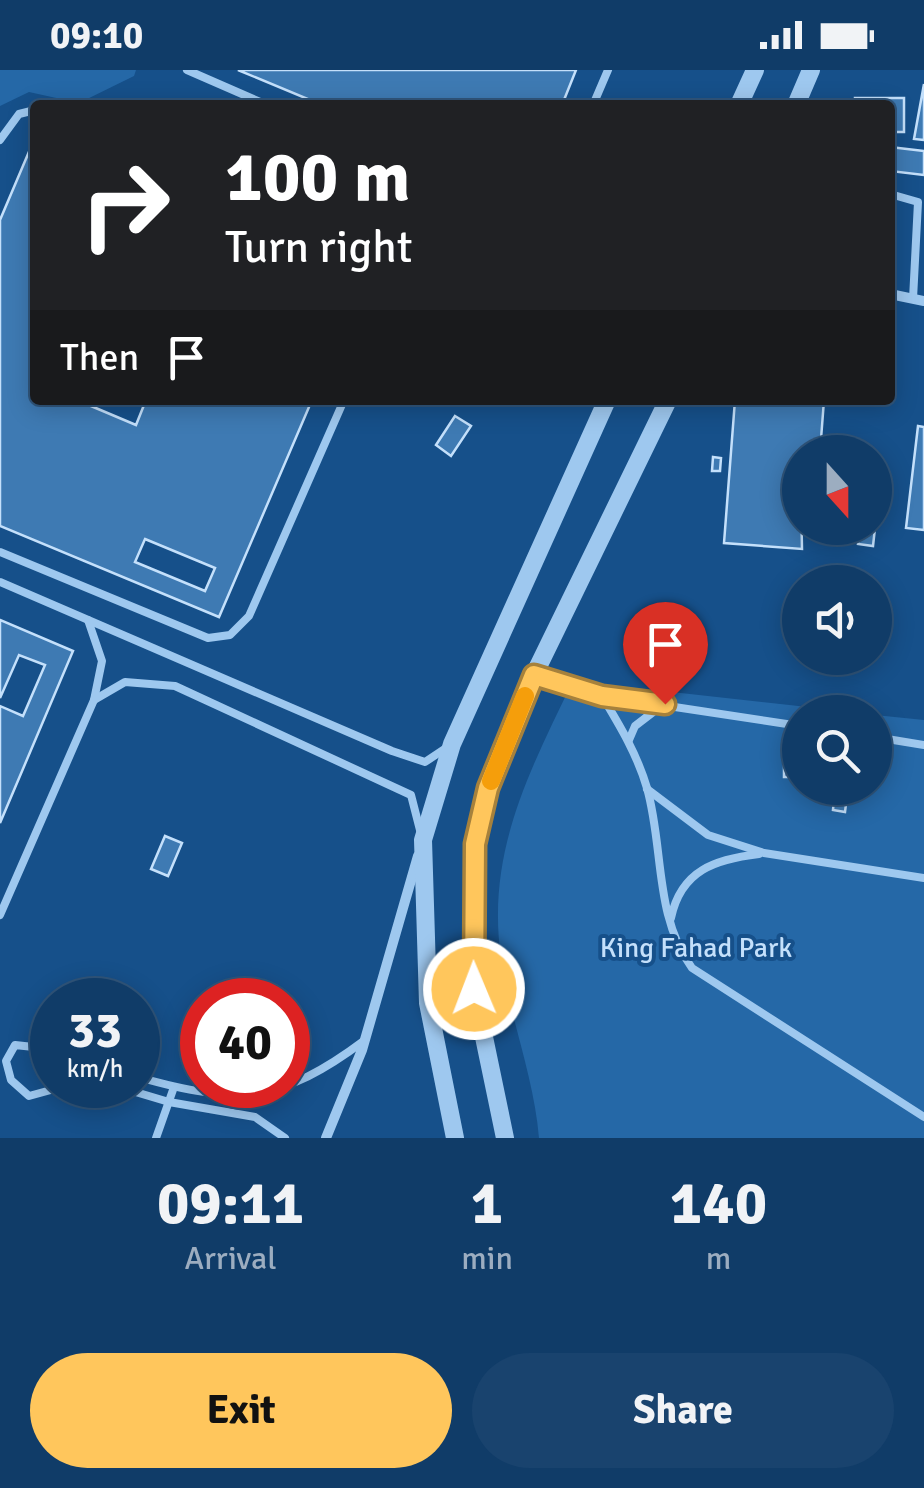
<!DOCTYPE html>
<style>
:root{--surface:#103c68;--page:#19436e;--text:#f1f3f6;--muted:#9cadc0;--line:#30567c;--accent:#ffc65c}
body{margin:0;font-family:Signika,sans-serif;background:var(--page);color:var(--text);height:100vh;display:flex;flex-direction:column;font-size:38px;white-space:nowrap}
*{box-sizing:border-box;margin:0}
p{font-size:32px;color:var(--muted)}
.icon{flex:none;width:55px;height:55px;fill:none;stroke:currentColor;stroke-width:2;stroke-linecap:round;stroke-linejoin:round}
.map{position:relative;height:1068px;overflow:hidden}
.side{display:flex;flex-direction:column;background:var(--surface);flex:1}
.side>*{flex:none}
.hud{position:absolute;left:30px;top:30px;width:865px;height:305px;border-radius:10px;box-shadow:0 5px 25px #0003,0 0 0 2px var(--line);background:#202124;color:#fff;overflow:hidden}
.needle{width:65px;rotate:159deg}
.fabs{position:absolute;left:782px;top:365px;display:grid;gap:20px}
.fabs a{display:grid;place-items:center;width:110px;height:110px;border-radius:50%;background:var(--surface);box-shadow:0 5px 25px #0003,0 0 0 2px var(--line);font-size:50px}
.speed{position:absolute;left:30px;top:908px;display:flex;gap:20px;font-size:50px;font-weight:700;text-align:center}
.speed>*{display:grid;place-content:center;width:130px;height:130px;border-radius:50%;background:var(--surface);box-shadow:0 5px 25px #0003,0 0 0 2px var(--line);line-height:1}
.speed small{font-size:25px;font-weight:400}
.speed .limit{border:15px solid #d22;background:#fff;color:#111}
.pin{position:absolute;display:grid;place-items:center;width:85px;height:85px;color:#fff;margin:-102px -42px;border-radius:50% 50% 50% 0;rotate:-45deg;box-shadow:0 0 10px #0007}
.pin .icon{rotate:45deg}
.me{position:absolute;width:110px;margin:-55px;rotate:359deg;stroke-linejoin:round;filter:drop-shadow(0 0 8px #0008)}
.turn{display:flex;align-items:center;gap:35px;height:210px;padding:0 30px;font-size:45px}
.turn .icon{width:130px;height:130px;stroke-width:2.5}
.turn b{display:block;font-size:70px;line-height:85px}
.then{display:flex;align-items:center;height:95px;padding:0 30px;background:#0003;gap:20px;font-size:38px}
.eta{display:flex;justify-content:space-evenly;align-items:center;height:170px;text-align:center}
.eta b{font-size:60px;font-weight:700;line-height:70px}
.cta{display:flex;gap:20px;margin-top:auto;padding:20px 30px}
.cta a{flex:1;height:115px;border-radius:60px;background:var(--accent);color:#111;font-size:40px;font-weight:700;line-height:115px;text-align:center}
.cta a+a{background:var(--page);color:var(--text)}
.status{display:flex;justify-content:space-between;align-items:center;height:70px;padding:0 50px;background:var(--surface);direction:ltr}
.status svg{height:28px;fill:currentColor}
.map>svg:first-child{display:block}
.green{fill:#2568a7}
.building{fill:#3e7ab3;stroke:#c4e0fb;stroke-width:2.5;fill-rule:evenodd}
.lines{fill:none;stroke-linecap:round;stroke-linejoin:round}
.service{stroke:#9ec8ef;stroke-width:8}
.minor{stroke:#9ec8ef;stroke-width:10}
.tertiary{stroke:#9ec8ef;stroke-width:18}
.route-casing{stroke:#a6813c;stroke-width:25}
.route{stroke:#ffc65c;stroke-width:18}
.slow{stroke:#f59e0b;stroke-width:18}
.labels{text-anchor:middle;stroke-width:8;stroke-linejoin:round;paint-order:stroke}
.park-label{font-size:28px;fill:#c4e0fb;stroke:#16508a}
</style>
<div class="status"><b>09:10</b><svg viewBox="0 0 49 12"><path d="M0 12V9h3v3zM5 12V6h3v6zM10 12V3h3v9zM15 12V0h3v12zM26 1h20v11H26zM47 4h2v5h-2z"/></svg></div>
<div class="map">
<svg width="924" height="1068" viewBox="0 0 924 1068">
<rect width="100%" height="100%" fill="#16508a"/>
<g class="green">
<polygon points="0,0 136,0 134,6 79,33 29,22 0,36"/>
<path d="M573,611L853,642H800V718H875V645L924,650V1068H539C534,1007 510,948 501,888C486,783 529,702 573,611Z"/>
</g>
<g class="building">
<polygon points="238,0 576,0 562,35 322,35"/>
<polygon points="924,14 924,70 914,69"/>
<polygon points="855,28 904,28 904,62 890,62 890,35 855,35"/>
<path d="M31,77L35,79V330H94L91,336L136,355L146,330H312L219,547L0,456V150ZM145,469L215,498L205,521L135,492Z"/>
<polygon points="890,77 924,81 924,105 890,101"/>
<polygon points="735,330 824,330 820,382 800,382 802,479 724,473"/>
<polygon points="455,346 471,356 451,386 436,375"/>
<polygon points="918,356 924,357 924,460 906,458"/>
<polygon points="713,387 721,388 720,401 712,401"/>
<polygon points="819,458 836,458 836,471 819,470"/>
<polygon points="860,458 875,458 873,476 858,474"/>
<polygon points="0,550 73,581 0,753 0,636 23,646 45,595 19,585 0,628"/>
<rect x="784" y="695" width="16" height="12"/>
<polygon points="835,718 848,718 845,742 833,740"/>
<polygon points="165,766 182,773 168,806 151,799"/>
</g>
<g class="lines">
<g class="service">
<polyline points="187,0 267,35"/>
<polyline points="593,35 608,0"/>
<polyline points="0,70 19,44 35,40"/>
<polyline points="890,124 918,132 913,229"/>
<polyline points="0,482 208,568 230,565 249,546 344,330"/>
<polyline points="0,512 392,681 425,692 449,676"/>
<polyline points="88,550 102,591 94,630"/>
<path d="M536,606L602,626C620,656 637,684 647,718C664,778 654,846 692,898L924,1047"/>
<polyline points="602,626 800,656"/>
<polyline points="875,667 924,675"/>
<polyline points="629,670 635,656 661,636"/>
<polyline points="647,719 708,765 764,783 924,808"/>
<polyline points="0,845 94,630 125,612 175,616 411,725 421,764"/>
<path d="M671,848C681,800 716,789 759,784"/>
<polyline points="52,979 15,975 6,991 11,1010 29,1026 69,1015"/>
<path d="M138,1007C237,1035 281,1033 365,970"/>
<polyline points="112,1015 169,1032 255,1047 285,1068"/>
<polyline points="156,1068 174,1017"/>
</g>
<g class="minor">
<polyline points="890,224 924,231"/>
<polyline points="326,1068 362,980 418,786"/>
</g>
<g class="tertiary">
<polyline points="739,35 755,0"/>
<polyline points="796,35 811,0"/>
<polyline points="455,1068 428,933 423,770 452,674 607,330"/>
<polyline points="505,1068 474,919 475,774 488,718 534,605 668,330"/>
</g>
</g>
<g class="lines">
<defs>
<polyline id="route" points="474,919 475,774 488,718 534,605 602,626 665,634"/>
</defs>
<use href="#route" class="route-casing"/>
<use href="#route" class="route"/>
<polyline class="slow" points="491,711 525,626"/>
</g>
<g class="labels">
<g class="park-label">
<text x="696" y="887">King Fahad Park</text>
</g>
</g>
</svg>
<div class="fabs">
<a><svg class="needle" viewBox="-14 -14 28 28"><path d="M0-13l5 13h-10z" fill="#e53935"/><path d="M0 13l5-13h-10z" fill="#9cadc0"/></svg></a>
<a><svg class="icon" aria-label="sound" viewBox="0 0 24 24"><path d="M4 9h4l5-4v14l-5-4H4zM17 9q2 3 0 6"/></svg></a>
<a><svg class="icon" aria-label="search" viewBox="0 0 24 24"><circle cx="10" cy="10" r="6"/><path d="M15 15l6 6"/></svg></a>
</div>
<div class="speed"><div>33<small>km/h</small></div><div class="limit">40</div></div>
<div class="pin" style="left:665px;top:634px;background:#d93025"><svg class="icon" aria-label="arrive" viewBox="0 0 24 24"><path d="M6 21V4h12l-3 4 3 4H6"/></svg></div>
<svg class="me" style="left:474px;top:919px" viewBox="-20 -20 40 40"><circle r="17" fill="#ffc65c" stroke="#fff" stroke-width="3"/><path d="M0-11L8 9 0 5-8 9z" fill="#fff"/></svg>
<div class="hud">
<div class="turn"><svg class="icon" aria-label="right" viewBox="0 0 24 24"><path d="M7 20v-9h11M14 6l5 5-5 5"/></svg><div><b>100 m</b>Turn right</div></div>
<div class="then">Then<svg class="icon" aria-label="arrive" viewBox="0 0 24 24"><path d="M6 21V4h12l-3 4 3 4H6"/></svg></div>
</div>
</div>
<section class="side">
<div class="eta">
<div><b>09:11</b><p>Arrival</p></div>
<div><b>1</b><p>min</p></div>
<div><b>140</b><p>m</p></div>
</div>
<div class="cta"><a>Exit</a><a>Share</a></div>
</section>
